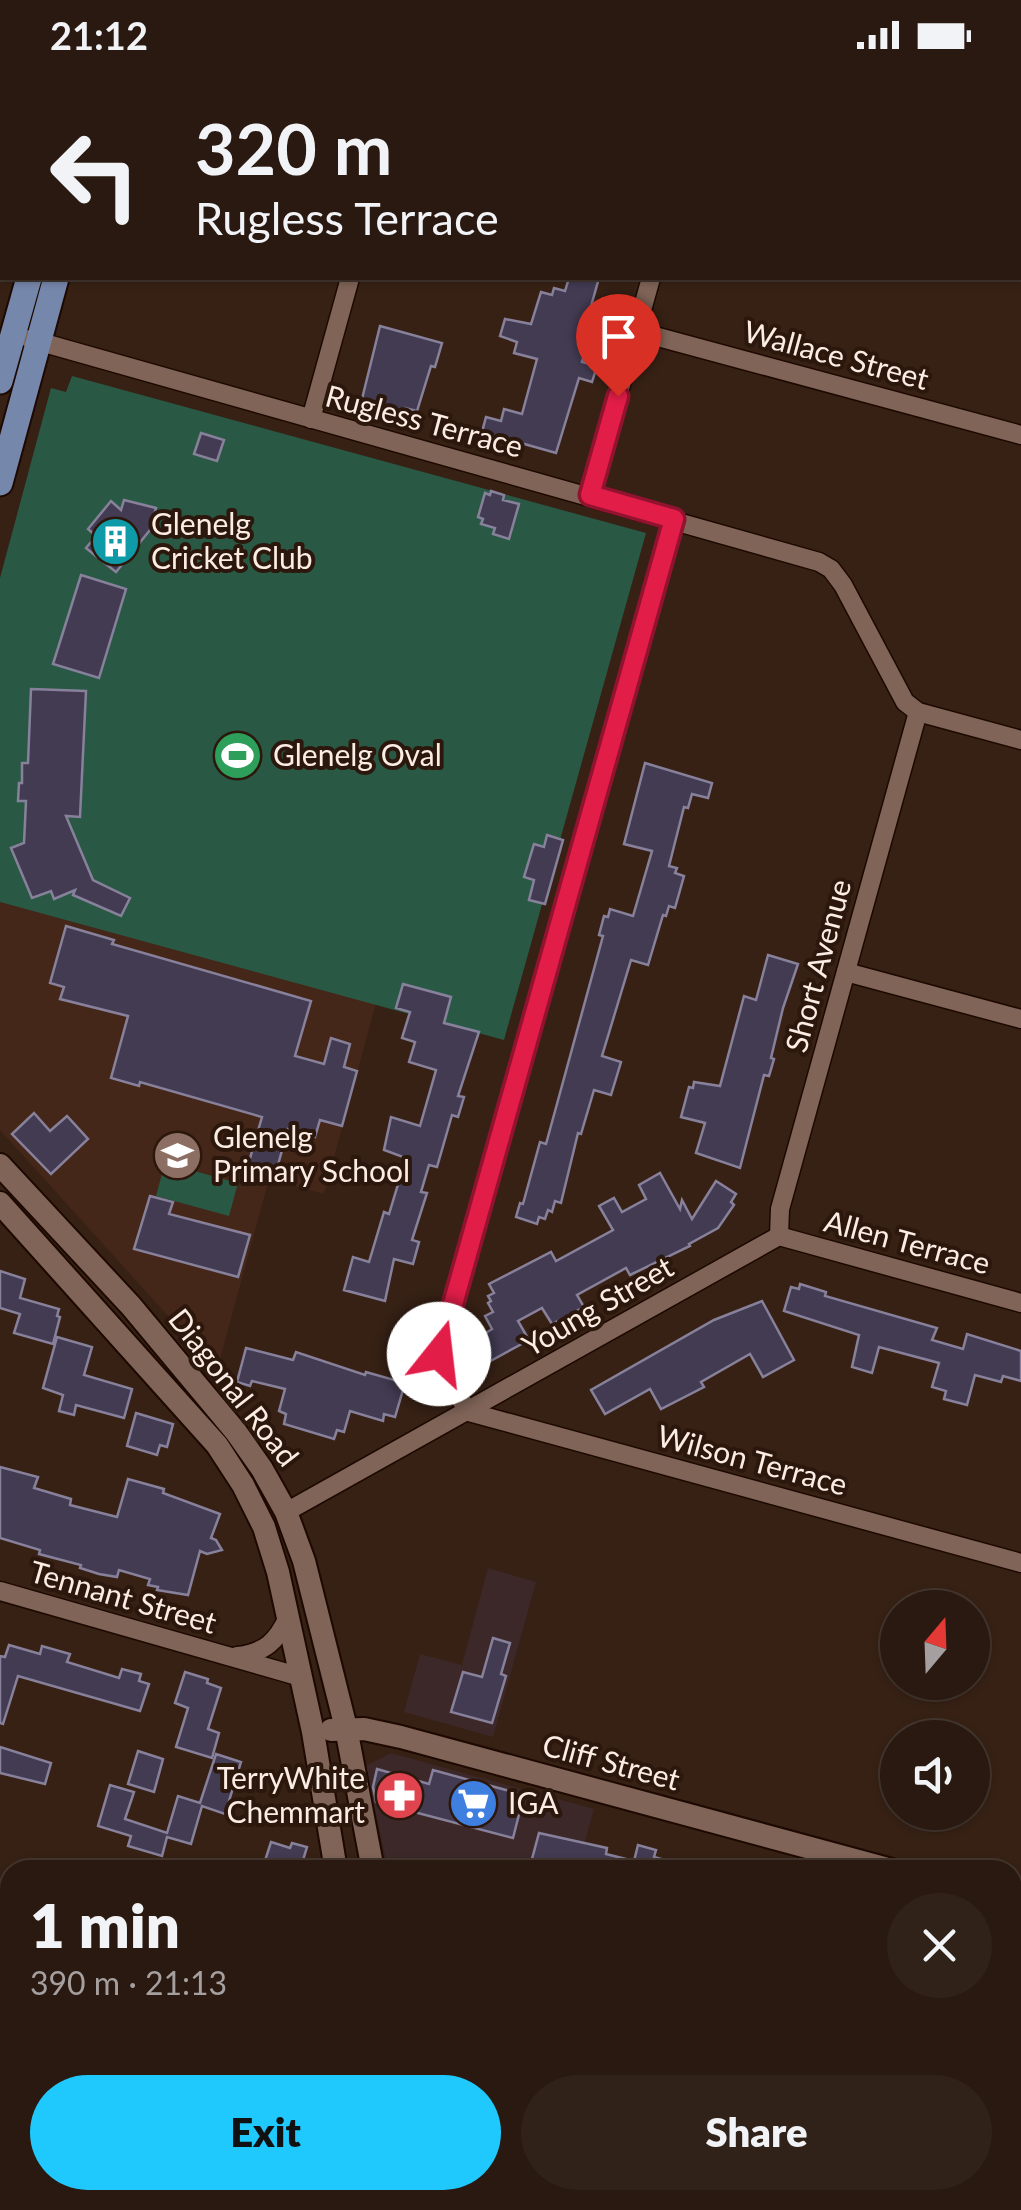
<!DOCTYPE html>
<meta charset="utf-8">
<style>
:root{--surface:#291910;--page:#312219;--text:#f1f3f6;--muted:#a5a09f;--line:#453830;--accent:#20c9fd}
body{margin:0;font-family:Lato,sans-serif;background:var(--page);color:var(--text);height:100vh;display:flex;flex-direction:column;font-size:38px;white-space:nowrap}
*{box-sizing:border-box;margin:0}
p{font-size:32px;color:var(--muted)}
.icon{flex:none;width:55px;height:55px;fill:none;stroke:currentColor;stroke-width:2;stroke-linecap:round;stroke-linejoin:round}
.map{position:relative;flex:1;overflow:hidden}
.panel{position:absolute;left:0px;top:1790px;width:1022px;height:350px;display:flex;flex-direction:column;background:var(--surface);border-radius:30px 30px 0 0;box-shadow:0 2px 8px #0004,0 0 0 2px var(--line)}
.panel>*{flex:none}
.banner{position:absolute;left:0px;top:0px;width:1022px;height:210px;box-shadow:0 2px 8px #0004,0 0 0 2px var(--line);background:#291910;color:var(--text);overflow:hidden}
.needle{width:65px;rotate:19deg}
.tools{position:absolute;left:880px;top:1520px;display:grid;gap:20px}
.tools a{display:grid;place-items:center;width:110px;height:110px;border-radius:50%;background:var(--surface);box-shadow:0 2px 8px #0004,0 0 0 2px var(--line);font-size:50px}
.pin{position:absolute;display:grid;place-items:center;width:85px;height:85px;color:#fff;margin:-102px -42px;border-radius:50% 50% 50% 0;rotate:-45deg;box-shadow:0 0 10px #0007}
.pin .icon{rotate:45deg}
.me{position:absolute;width:110px;margin:-55px;rotate:16deg;stroke-linejoin:round;filter:drop-shadow(0 0 8px #0008)}
.turn{display:flex;align-items:center;gap:35px;height:210px;padding:0 30px;font-size:45px}
.turn .icon{width:130px;height:130px;stroke-width:2.5}
.turn b{display:block;font-size:70px;line-height:85px}
.round{display:grid;place-items:center;flex:none;width:105px;height:105px;border-radius:52px;background:var(--page)}
.summary{display:flex;align-items:center;justify-content:space-between;height:170px;padding:0 30px}
h1{font-size:60px;font-weight:800;line-height:75px}
.action{display:flex;gap:20px;margin-top:auto;padding:20px 30px}
.action a{flex:1;height:115px;border-radius:60px;background:var(--accent);color:#111;font-size:40px;font-weight:800;line-height:115px;text-align:center}
.action a+a{background:var(--page);color:var(--text)}
.status{display:flex;justify-content:space-between;align-items:center;height:70px;padding:0 50px;background:var(--surface);direction:ltr}
.status svg{height:28px;fill:currentColor}
.map>svg:first-child{display:block}
.commercial{fill:#3c2828}
.built{fill:#442718}
.green{fill:#295945}
.building{fill:#423b52;stroke:#88819b;stroke-width:2.5}
.lines{fill:none;stroke-linecap:round;stroke-linejoin:round}
.street-casing{stroke:#1d0902;stroke-width:21}
.secondary-casing{stroke:#1d0902;stroke-width:26}
.primary-casing{stroke:#1d0902;stroke-width:29}
.street{stroke:#7f6457;stroke-width:18}
.secondary{stroke:#7f6457;stroke-width:22}
.primary{stroke:#7687ac;stroke-width:25}
.route-casing{stroke:#92132f;stroke-width:25}
.route{stroke:#e11d48;stroke-width:18}
.labels{text-anchor:middle;stroke-width:8;stroke-linejoin:round;paint-order:stroke}
.street-label{font-size:30px;fill:#fbece4;stroke:#2c170c}
.poi-label{font-size:30px;fill:#fbece4;stroke:#2c170c;text-anchor:start}
</style>
<div class="status"><b>21:12</b><svg viewBox="0 0 49 12"><path d="M0 12V9h3v3zM5 12V6h3v6zM10 12V3h3v9zM15 12V0h3v12zM26 1h20v11H26zM47 4h2v5h-2z"/></svg></div>
<div class="map">
<svg width="1021" height="2140" viewBox="0 0 1021 2140">
<rect width="100%" height="100%" fill="#372115"/>
<g class="commercial">
<polygon points="488,1498 536,1512 493,1667 404,1642 420,1584 462,1595"/>
<polygon points="391,1683 594,1739 577,1800 388,1800 366,1696"/>
</g>
<polygon class="built" points="0,832 376,933 324,1124 269,1109 217,1300 0,1060"/>
<g class="green">
<polygon points="72,306 646,463 504,970 0,832 0,508 51,318 66,322"/>
<polygon points="165,1093 238,1113 229,1146 156,1126"/>
</g>
<g class="building">
<polygon points="569,208 599,208 582,268 588,273 582,292 597,296 592,312 579,308 556,383 482,362 486,347 501,351 504,339 522,344 537,289 514,283 517,272 500,266 505,249 531,254 541,222 552,225 554,218 565,221"/>
<polygon points="380,256 442,273 435,297 431,296 417,341 405,338 404,343 361,333"/>
<polygon points="201,363 224,370 217,391 194,384"/>
<polygon points="491,421 504,425 503,430 519,434 509,469 493,464 495,458 481,454 483,449 478,447 485,423 490,425"/>
<polygon points="124,430 156,438 150,460 116,502 86,478 96,466 88,459 111,431 121,440"/>
<polygon points="81,505 126,519 99,608 53,594"/>
<polygon points="31,619 86,621 80,747 66,746 93,810 130,828 121,846 73,825 75,820 54,829 51,821 32,828 11,778 24,773 26,731 18,731 19,713 22,713 22,693 28,693"/>
<polygon points="645,693 712,713 708,728 692,724 688,738 684,737 669,796 677,798 675,803 684,806 675,838 669,836 666,846 663,845 648,895 631,890 602,986 621,992 611,1025 594,1020 581,1064 578,1063 561,1133 555,1131 552,1142 548,1140 545,1149 539,1147 537,1154 516,1147 520,1133 523,1134 540,1072 546,1074 603,866 599,865 604,846 608,847 610,839 633,846 652,781 624,774"/>
<polygon points="547,765 563,770 545,834 529,830 534,810 524,807 534,774 544,777"/>
<polygon points="66,856 114,870 112,874 311,931 295,986 324,994 331,968 350,974 344,997 357,1001 342,1056 320,1050 315,1067 288,1059 274,1109 246,1102 262,1047 140,1012 139,1016 111,1008 128,946 60,929 64,917 50,913"/>
<polygon points="768,885 798,894 783,938 771,988 774,989 769,1006 764,1005 740,1098 696,1083 705,1053 681,1047 689,1017 693,1018 694,1012 720,1016 744,926 756,930"/>
<polygon points="403,914 451,927 444,953 479,962 458,1026 464,1027 458,1047 452,1045 437,1097 429,1095 421,1122 427,1123 412,1170 419,1172 413,1194 394,1189 385,1231 344,1220 353,1187 369,1192 384,1142 389,1144 406,1088 384,1080 391,1047 420,1056 436,1000 409,992 415,972 402,968 410,942 396,938"/>
<polygon points="34,1043 50,1061 67,1046 88,1069 51,1104 12,1064"/>
<polygon points="660,1103 680,1139 682,1130 692,1149 716,1111 736,1124 731,1132 734,1135 718,1158 689,1174 690,1176 630,1205 626,1198 577,1225 584,1237 552,1254 542,1238 518,1251 529,1270 483,1295 475,1282 484,1277 478,1268 492,1259 485,1246 493,1242 488,1233 491,1231 488,1226 494,1223 489,1214 551,1182 556,1191 613,1160 599,1136 614,1128 622,1142 646,1129 639,1115"/>
<polygon points="150,1126 173,1132 169,1144 250,1165 238,1207 134,1179"/>
<polygon points="0,1201 25,1209 20,1228 59,1239 57,1246 60,1247 53,1274 14,1263 20,1244 0,1238"/>
<polygon points="800,1214 826,1222 825,1226 937,1258 932,1270 963,1279 967,1264 1021,1281 1021,1311 1003,1306 1001,1312 975,1305 967,1335 944,1329 946,1321 932,1317 939,1293 879,1277 872,1303 852,1297 859,1265 784,1241 791,1217 799,1219"/>
<polygon points="762,1231 794,1290 763,1307 750,1284 701,1312 704,1317 661,1339 650,1319 605,1344 591,1320 714,1250"/>
<polygon points="57,1267 92,1277 84,1305 132,1319 124,1348 76,1335 74,1345 59,1341 63,1325 43,1318"/>
<polygon points="246,1278 293,1290 296,1282 365,1305 366,1302 405,1313 395,1347 384,1344 383,1351 350,1341 344,1362 337,1360 334,1369 284,1354 286,1344 279,1341 285,1319 252,1311 250,1316 237,1312"/>
<polygon points="136,1343 173,1354 167,1377 160,1375 157,1385 127,1376"/>
<polygon points="0,1397 38,1407 34,1418 71,1429 70,1435 117,1447 128,1409 164,1419 163,1423 220,1444 211,1468 216,1470 222,1480 207,1484 200,1481 188,1525 157,1520 158,1517 148,1515 150,1509 119,1500 117,1507 99,1504 80,1498 81,1495 39,1484 40,1480 0,1468"/>
<polygon points="493,1568 510,1573 501,1604 506,1606 492,1653 451,1642 463,1602 482,1607"/>
<polygon points="9,1575 40,1584 42,1576 70,1584 67,1592 119,1608 122,1599 141,1604 139,1611 149,1614 140,1641 18,1606 3,1654 0,1653 0,1586 5,1587"/>
<polygon points="185,1602 208,1609 207,1613 221,1618 208,1659 219,1663 212,1688 176,1677 188,1638 175,1633"/>
<polygon points="0,1677 51,1693 45,1714 0,1703"/>
<polygon points="138,1681 163,1689 154,1722 128,1714"/>
<polygon points="216,1684 241,1692 225,1744 202,1736 191,1774 167,1767 162,1786 128,1776 131,1766 98,1756 110,1715 134,1722 125,1749 167,1763 178,1726 200,1733"/>
<polygon points="377,1699 429,1714 433,1700 524,1725 513,1768 376,1732 373,1717"/>
<polygon points="539,1763 607,1778 606,1784 634,1791 638,1775 656,1780 654,1787 686,1796 686,1800 529,1800"/>
<polygon points="271,1772 290,1778 292,1773 307,1777 300,1800 262,1800"/>
</g>
<g class="lines">
<defs>
<g id="street">
<polyline points="743,0 752,2"/>
<polyline points="406,2 407,0"/>
<polyline points="707,2 708,0"/>
<polyline points="0,61 2,62"/>
<polyline points="1020,78 1021,78"/>
<polyline points="636,261 1021,365"/>
<polyline points="30,269 819,492 831,499 843,515 905,632 918,642 1021,670"/>
<polyline points="311,349 350,208"/>
<polyline points="590,425 651,208"/>
<polyline points="674,449 439,1284 448,1311 469,1342 1021,1493"/>
<polyline points="846,902 1021,949"/>
<polyline points="779,1166 780,1139 918,642"/>
<polyline points="779,1166 1021,1233"/>
<polyline points="286,1442 779,1166"/>
<polyline points="0,1521 301,1607"/>
<path d="M237,1586C265,1583 277,1571 288,1547"/>
<polyline points="0,1876 10,1879"/>
<polyline points="952,2130 988,2140"/>
</g>
<g id="secondary">
<polyline points="0,1095 131,1236 236,1362 262,1399 286,1442 304,1491 346,1658 373,1800"/>
<polyline points="0,1133 217,1375 243,1415 264,1457 278,1502 313,1662 336,1800"/>
<polyline points="331,1660 364,1659 401,1667 892,1800"/>
<polyline points="1012,1832 1021,1835"/>
<polyline points="398,2130 400,2140"/>
<polyline points="436,2130 438,2140"/>
</g>
<g id="primary">
<polyline points="88,2 89,0"/>
<polyline points="114,2 115,0"/>
<polyline points="0,311 29,208"/>
<polyline points="0,413 56,208"/>
</g>
</defs>
<use href="#street" class="street-casing"/>
<use href="#secondary" class="secondary-casing"/>
<use href="#primary" class="primary-casing"/>
<use href="#street" class="street"/>
<use href="#secondary" class="secondary"/>
<use href="#primary" class="primary"/>
</g>
<g class="lines">
<defs>
<polyline id="route" points="439,1284 674,449 590,425 618,326"/>
</defs>
<use href="#route" class="route-casing"/>
<use href="#route" class="route"/>
</g>
<defs>
<symbol id="building-disc" viewBox="-11 -11 22 22"><circle r="9.5" fill="#0f9aa8" stroke="#2c170c"/><path d="M-4-6H4V6H1V3H-1V6H-4ZM-2.5-4.3h1.7v1.8h-1.7ZM.8-4.3h1.7v1.8H.8ZM-2.5-1h1.7V.8h-1.7ZM.8-1h1.7V.8H.8Z" fill="#fff"/></symbol>
<symbol id="stadium-disc" viewBox="-11 -11 22 22"><circle r="9.5" fill="#2e9e5b" stroke="#2c170c"/><path d="M0-5a6.5 5 0 1 0 0 10a6.5 5 0 1 0 0-10ZM-3.5-1.8h7v3.6h-7Z" fill="#fff"/></symbol>
<symbol id="school-disc" viewBox="-11 -11 22 22"><circle r="9.5" fill="#8d6e63" stroke="#2c170c"/><path d="M0-5L7-2L0 1L-7-2ZM-4 1L0 2.5L4 1V4Q0 6-4 4Z" fill="#fff"/></symbol>
<symbol id="pharmacy-disc" viewBox="-11 -11 22 22"><circle r="9.5" fill="#e0444e" stroke="#2c170c"/><path d="M-2-6h4v4h4v4h-4v4h-4v-4h-4v-4h4Z" fill="#fff"/></symbol>
<symbol id="supermarket-disc" viewBox="-11 -11 22 22"><circle r="9.5" fill="#3f7fe0" stroke="#2c170c"/><path d="M-6-5.5h2.5l.6 2H6L4.5 2H-2.5L-4.4-4H-6ZM-1.5 3.2a1.3 1.3 0 1 0 .1 0ZM3 3.2a1.3 1.3 0 1 0 .1 0Z" fill="#fff"/></symbol>
</defs>
<g fill-rule="evenodd">
<use href="#building-disc" x="88" y="444" width="55" height="55"/>
<use href="#stadium-disc" x="210" y="658" width="55" height="55"/>
<use href="#school-disc" x="150" y="1058" width="55" height="55"/>
<use href="#pharmacy-disc" x="372" y="1698" width="55" height="55"/>
<use href="#supermarket-disc" x="446" y="1706" width="55" height="55"/>
</g>
<g class="labels">
<g class="street-label">
<text transform="translate(836 286) rotate(15)" y="10">Wallace Street</text>
<text transform="translate(424 352) rotate(15)" y="10">Rugless Terrace</text>
<text transform="translate(819 896) rotate(-75)" y="10">Short Avenue</text>
<text transform="translate(907 1173) rotate(15)" y="10">Allen Terrace</text>
<text transform="translate(598 1237) rotate(-30)" y="10">Young Street</text>
<text transform="translate(233 1318) rotate(52)" y="10">Diagonal Road</text>
<text transform="translate(752 1391) rotate(15)" y="10">Wilson Terrace</text>
<text transform="translate(123 1528) rotate(16)" y="10">Tennant Street</text>
<text transform="translate(611 1693) rotate(15)" y="10">Cliff Street</text>
</g>
<g class="poi-label">
<text x="151" y="465">Glenelg<tspan x="151" dy="34">Cricket Club</tspan></text>
<text x="273" y="696">Glenelg Oval</text>
<text x="213" y="1078">Glenelg<tspan x="213" dy="34">Primary School</tspan></text>
<text x="365" y="1719" text-anchor="end">TerryWhite<tspan x="365" dy="34">Chemmart</tspan></text>
<text x="508" y="1744">IGA</text>
</g>
</g>
</svg>
<div class="tools">
<a><svg class="needle" viewBox="-14 -14 28 28"><path d="M0-13l5 13h-10z" fill="#e53935"/><path d="M0 13l5-13h-10z" fill="#a5a09f"/></svg></a>
<a><svg class="icon" aria-label="sound" viewBox="0 0 24 24"><path d="M4 9h4l5-4v14l-5-4H4zM17 9q2 3 0 6"/></svg></a>
</div>
<div class="pin" style="left:618px;top:326px;background:#d93025"><svg class="icon" aria-label="arrive" viewBox="0 0 24 24"><path d="M6 21V4h12l-3 4 3 4H6"/></svg></div>
<svg class="me" style="left:439px;top:1284px" viewBox="-20 -20 40 40"><circle r="19" fill="#fff"/><path d="M0-13L10 11 0 6-10 11z" fill="#e11d48"/></svg>
<div class="banner">
<div class="turn"><svg class="icon" aria-label="left" viewBox="0 0 24 24"><path d="M17 20v-9H6M10 6l-5 5 5 5"/></svg><div><b>320 m</b>Rugless Terrace</div></div>
</div>
<section class="panel">
<div class="summary"><div><h1>1 min</h1><p>390 m · 21:13</p></div><a class="round"><svg class="icon" aria-label="close" viewBox="0 0 24 24"><path d="M6 6l12 12M18 6L6 18"/></svg></a></div>
<div class="action"><a>Exit</a><a>Share</a></div>
</section>
</div>
